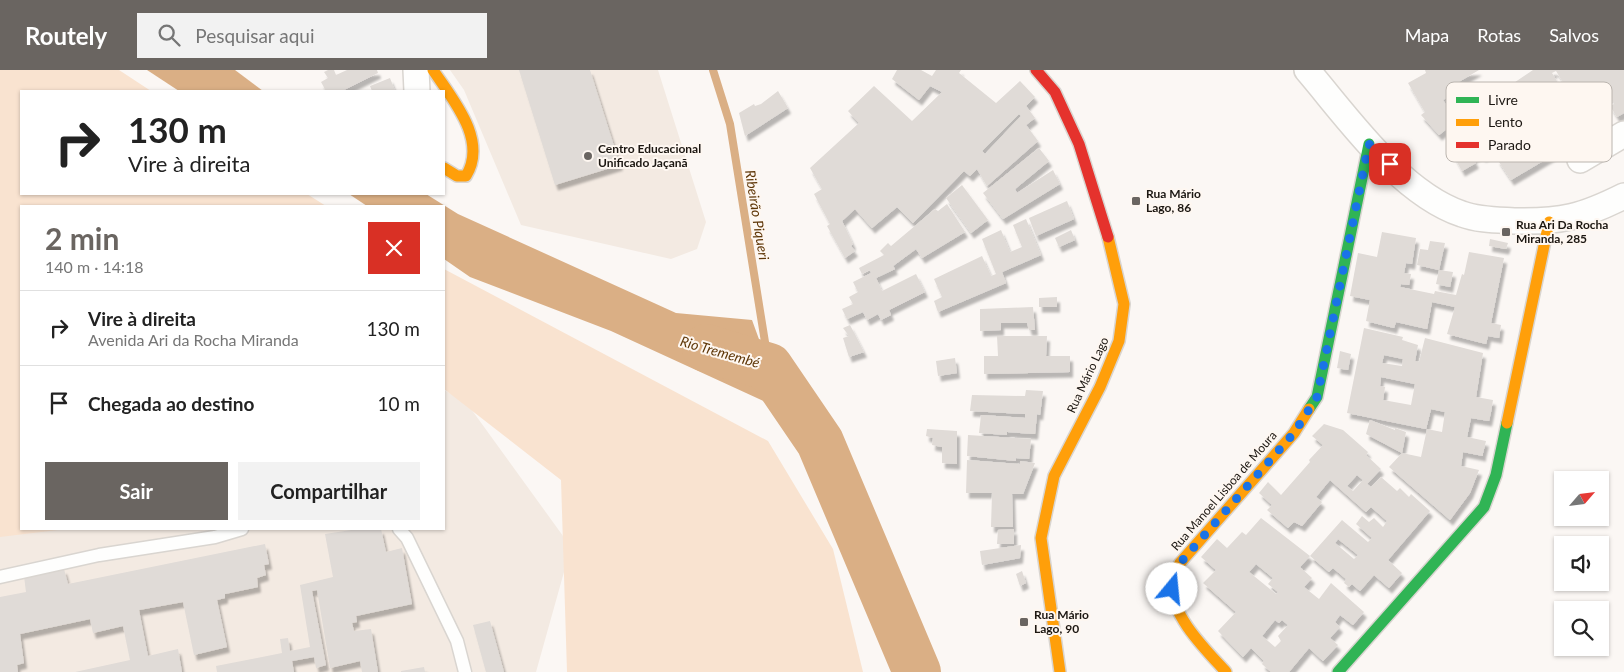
<!DOCTYPE html>
<html lang="pt">
<meta charset="utf-8">
<style>
:root{--surface:#fff;--page:#f2f2f2;--text:#222;--muted:#767676;--line:#e0e0e0;--accent:#6a6561}
body{margin:0;font-family:Lato,sans-serif;background:var(--page);color:var(--text);height:100vh;display:flex;flex-direction:column;font-size:19px;white-space:nowrap}
*{box-sizing:border-box;margin:0}
p{font-size:16px;color:var(--muted)}
.icon{flex:none;width:28px;height:28px;fill:none;stroke:currentColor;stroke-width:2;stroke-linecap:round;stroke-linejoin:round}
.map{position:relative;flex:1;overflow:hidden}
.side{position:absolute;left:20px;top:135px;width:425px;height:325px;display:flex;flex-direction:column;background:var(--surface);border-radius:0px;box-shadow:0 1px 4px #0004}
.side>*{flex:none}
.guide{position:absolute;left:20px;top:20px;width:425px;height:105px;border-radius:0px;box-shadow:0 1px 4px #0004;background:#fff;color:var(--text);overflow:hidden}
.needle{width:32px;rotate:62deg}
.tools{position:absolute;left:1554px;top:401px;display:grid;gap:10px}
.tools a{display:grid;place-items:center;width:55px;height:55px;border-radius:0px;background:var(--surface);box-shadow:0 1px 4px #0004;font-size:25px}
.pin{position:absolute;display:grid;place-items:center;width:42px;height:42px;color:#fff;margin:-21px;border-radius:10px;box-shadow:0 2px 8px #0006}
.me{position:absolute;width:55px;margin:-28px;rotate:17deg;stroke-linejoin:round;filter:drop-shadow(0 0 4px #0008)}
.turn{display:flex;align-items:center;gap:18px;height:105px;padding:0 25px;font-size:22px}
.turn .icon{width:65px;height:65px;stroke-width:2.5}
.turn b{display:block;font-size:35px;line-height:42px}
.round{display:grid;place-items:center;flex:none;width:52px;height:52px;border-radius:0px;background:var(--page)}
.head{display:flex;align-items:center;justify-content:space-between;height:85px;padding:0 25px}
h1{font-size:30px;font-weight:700;line-height:38px;color:var(--accent)}
.cta{display:flex;gap:10px;margin-top:auto;padding:10px 25px}
.cta a{flex:1;height:58px;border-radius:0px;background:var(--accent);color:#fff;font-size:20px;font-weight:700;line-height:58px;text-align:center}
.cta a+a{background:var(--page);color:var(--text)}
ul{padding:0;list-style:none}
li{display:flex;align-items:center;gap:15px;height:75px;padding:0 25px;border-top:1px solid var(--line)}
li div{flex:1}
li b{display:block;font-size:19px}
li em{font-style:normal}
header{display:flex;align-items:center;gap:30px;box-sizing:border-box;height:70px;padding:0 25px;background:var(--accent);color:#fff}
header strong{font-size:24px}
nav{display:flex;gap:28px;margin-inline-start:auto;font-size:18px}
.search{width:350px;height:45px;background:var(--page);display:flex;align-items:center;gap:12px;box-sizing:border-box;padding:0 18px;border-radius:0px;color:var(--muted);font-size:19px}
.map>svg:first-child{display:block}
.built{fill:#f3eae2}
.green{fill:#f9e3d0}
.water{fill:#daaf85}
.lines{fill:none;stroke-linecap:round;stroke-linejoin:round}
.stream{stroke:#daaf85;stroke-width:8}
.river{stroke:#daaf85;stroke-width:48}
.building{fill:#e0dbd7;fill-rule:evenodd;filter:url(#shadow)}
.lane-casing{stroke:#d9d5d0;stroke-width:15}
.street-casing{stroke:#d9d5d0;stroke-width:28}
.fast-casing{stroke:#d9d5d0;stroke-width:14}
.slow-casing{stroke:#d9d5d0;stroke-width:14}
.jam-casing{stroke:#d9d5d0;stroke-width:14}
.lane{stroke:#fefefd;stroke-width:12}
.street{stroke:#fefefd;stroke-width:25}
.fast{stroke:#30b455;stroke-width:11}
.slow{stroke:#ff9f0a;stroke-width:11}
.jam{stroke:#e5322d;stroke-width:11}
.route{stroke:#1a73e8;stroke-width:9;stroke-dasharray:0 16.2}
.poi-dot{fill:#6a6561;stroke:#fef7f1;stroke-width:2}
.labels{text-anchor:middle;stroke-width:4;stroke-linejoin:round;paint-order:stroke}
.poi-label{font-size:12px;font-weight:bold;fill:#1c1712;stroke:#fef7f1;text-anchor:start}
.street-label{font-size:12px;fill:#1c1712;stroke:#fef7f1}
.water-label{font-size:14px;font-style:italic;fill:#5e3607;stroke:#fef7f1}
.key{fill:#fef7f1;stroke:#bab4ae;stroke-width:1}
.key-label{font-size:14px;fill:#1c1712}
</style>
<header>
<strong>Routely</strong>
<div class="search"><svg class="icon" aria-label="search" viewBox="0 0 24 24"><circle cx="10" cy="10" r="6"/><path d="M15 15l6 6"/></svg>Pesquisar aqui</div>
<nav><a>Mapa</a><a>Rotas</a><a>Salvos</a></nav>
</header>
<div class="map">
<svg width="1624" height="602" viewBox="0 0 1624 602">
<defs>
<filter id="shadow"><feDropShadow dx="3" dy="5.5" stdDeviation="1" flood-color="#0004"/></filter>
</defs>
<rect width="100%" height="100%" fill="#fbf7f4"/>
<g class="built">
<polygon points="450,0 658,0 706,152 697,179 671,189 521,155 464,20"/>
<polygon points="444,320 466,332 571,477 536,602 0,602 0,390 21,459 444,459"/>
</g>
<g class="green">
<polygon points="0,0 119,0 151,21 21,21 21,124 307,124 326,136 21,136 21,459 66,459 0,467"/>
<polygon points="444,199 768,371 833,479 863,602 567,602 561,410 444,319"/>
</g>
<g class="water">
<polygon points="147,0 235,0 263,21 179,21"/>
<polygon points="349,124 426,124 458,144 676,243 752,250 785,341 611,261 470,207 444,189 444,136 367,136"/>
</g>
<g class="lines">
<polyline class="stream" points="713,0 730,54 769,297"/>
<polyline class="river" points="706,278 769,297 820,372 917,602"/>
</g>
<g class="building">
<polygon points="328,0 334,0 336,5 347,0 377,0 378,3 342,21 326,21 321,12 328,8 324,2"/>
<polygon points="519,0 590,0 620,95 555,115"/>
<path d="M897,0H921L932,6L936,0H961L959,3L996,33L1020,11L1035,27L1026,36L1035,48L1026,55L1038,71L987,116L977,99L970,106L964,101L913,153L897,137L872,158L855,139L842,151L853,174L851,176L855,181L845,188L827,156L830,154L814,124L822,119L810,98L859,53L848,41L874,16L912,51L942,22L930,16L919,30L892,9ZM1019,44L1021,46L985,84L982,81Z"/>
<path d="M1425,0H1479L1457,13L1464,24L1484,12L1493,27L1533,0H1624V43L1617,47L1610,36L1614,34L1610,26L1606,28L1593,37L1604,55L1511,110L1497,89L1503,85L1480,49L1475,52L1468,42L1461,48L1448,27L1443,30L1457,51L1439,65L1421,45L1425,42L1408,13L1426,3ZM1556,1L1577,35L1573,38L1552,3ZM1533,12L1541,24L1536,27L1528,15Z"/>
<polygon points="390,8 395,21 372,21 370,16"/>
<polygon points="778,21 788,38 745,66 739,43 754,34 755,36 761,34"/>
<polygon points="1475,53 1493,81 1483,87 1481,83 1473,88 1476,93 1462,101 1446,72"/>
<polygon points="1039,78 1049,91 1015,119 1017,123 1053,100 1060,114 1003,149 983,123"/>
<polygon points="962,115 988,150 971,163 946,128"/>
<polygon points="1067,131 1074,149 1036,166 1029,148"/>
<polygon points="947,134 965,162 922,188 916,179 893,196 895,199 876,208 882,221 916,204 925,222 889,240 891,245 881,250 878,244 867,250 863,242 847,249 842,239 853,234 849,227 858,222 853,212 871,203 870,200 862,204 859,198 884,185 880,181 888,173 891,176 935,139 938,141"/>
<polygon points="1026,149 1041,185 1002,202 1006,213 938,242 934,231 942,227 934,209 982,186 991,206 996,204 982,169 1001,160 1010,182 1022,177 1013,155"/>
<polygon points="1071,160 1075,170 1059,177 1055,168"/>
<polygon points="1382,162 1416,168 1412,194 1406,193 1404,203 1411,204 1409,215 1401,214 1400,217 1434,224 1435,221 1456,225 1462,204 1464,205 1469,182 1504,188 1491,253 1501,255 1499,268 1488,266 1486,274 1447,264 1455,237 1432,232 1427,259 1396,252 1394,258 1366,251 1370,230 1350,226 1358,183 1377,187"/>
<polygon points="1490,169 1508,173 1506,179 1489,176"/>
<polygon points="1430,171 1445,173 1439,200 1417,195 1420,179 1428,180"/>
<polygon points="1439,200 1453,202 1450,217 1436,214"/>
<polygon points="1057,227 1057,237 1039,237 1039,228"/>
<polygon points="1033,237 1035,260 1029,260 1027,253 1001,253 1001,260 980,261 980,239"/>
<polygon points="850,255 864,282 849,287 843,268 849,266 843,258"/>
<path d="M1364,258L1403,267L1402,270L1418,275L1415,291L1419,292L1425,268L1483,283L1476,327L1493,330L1491,342L1489,351L1471,348L1467,367L1486,371L1483,383V386L1463,382L1461,396L1479,400L1470,423L1450,450L1389,397L1402,383L1421,387L1427,359L1442,362L1445,342L1431,339L1426,359L1347,343ZM1384,285L1403,289L1402,296L1382,293ZM1381,307L1415,314L1411,335L1383,330L1385,317L1380,316Z"/>
<polygon points="997,266 1047,266 1046,286 1070,286 1070,302 984,304 984,286 998,286"/>
<polygon points="1340,281 1351,284 1348,300 1337,298"/>
<polygon points="955,288 957,303 938,306 936,291"/>
<polygon points="1026,320 1043,321 1040,345 1037,344 1035,364 1007,362 1007,365 979,363 981,345 1025,348 1025,344 970,341 972,325 1025,326"/>
<polygon points="1370,350 1395,360 1395,358 1406,362 1402,383 1366,364"/>
<path d="M1324,354L1343,360L1368,382L1366,385L1381,399L1367,414L1371,417L1381,407L1397,421L1400,418L1409,427L1411,424L1430,441L1388,490L1402,503L1389,518L1374,505L1360,521L1352,514L1349,517L1344,513L1346,509L1333,498L1329,502L1310,486L1342,450L1368,472L1372,468L1356,454L1362,446L1369,452L1374,448L1383,457L1387,451L1371,437L1366,442L1330,410L1316,427L1322,432L1302,456L1294,452L1288,458L1267,440L1272,435L1259,423L1268,412L1281,425L1310,392L1309,390L1323,375L1312,366ZM1357,405L1363,410L1353,421L1347,416ZM1338,469L1358,485L1354,489L1335,473Z"/>
<polygon points="927,359 957,361 957,394 942,393 942,377 932,375 933,368 926,366"/>
<polygon points="968,365 1031,369 1029,389 1016,388 1016,391 967,386"/>
<polygon points="967,390 1020,394 1020,391 1035,393 1023,424 1012,424 1013,457 991,457 992,423 966,423"/>
<path d="M1261,448L1310,486L1300,497L1312,508L1304,517L1319,529L1331,513L1364,542L1353,555L1340,545L1335,552L1340,557L1330,568L1338,575L1323,591L1309,578L1289,602H1271L1262,594L1264,591L1251,578L1243,587L1218,561L1236,542L1203,513L1216,500L1201,487L1217,469L1227,478L1242,462L1246,465ZM1256,494L1273,508L1268,514L1278,522L1276,524L1249,502ZM1275,550L1279,553L1282,550L1288,555L1278,566L1281,571L1275,577L1262,566Z"/>
<polygon points="358,459 381,459 386,482 402,478 412,534 356,546 357,552 352,553 354,561 371,559 378,602 362,602 360,591 330,598 317,520 312,521 326,595 316,598 314,587 292,591 294,602 217,602 216,596 282,583 280,569 288,568 290,581 310,577 300,515 333,507 325,464"/>
<polygon points="1014,459 1014,474 997,474 998,460"/>
<polygon points="265,474 269,494 264,495 266,505 257,508 258,517 225,524 225,528 217,530 227,577 194,585 183,532 139,540 148,586 178,579 182,602 75,602 130,590 123,556 93,563 90,549 20,564 24,593 17,595 18,602 0,602 0,527 26,522 24,506 64,499 68,514"/>
<polygon points="1021,475 1020,488 982,495 980,481"/>
<polygon points="1022,501 1026,513 1020,516 1016,504"/>
<polygon points="490,551 504,602 486,602 473,555"/>
<polygon points="424,597 425,602 401,602 401,601"/>
</g>
<g class="lines">
<defs>
<g id="lane">
<polyline points="399,459 407,468 457,571 465,602"/>
<polyline points="0,507 99,485 215,467 242,459"/>
</g>
<g id="street">
<polyline points="416,0 417,21"/>
<path d="M1307,0C1348,48 1400,123 1462,144C1478,150 1497,150 1514,151C1562,152 1582,147 1624,126"/>
<polyline points="1580,90 1624,64"/>
</g>
<g id="fast">
<polyline points="1309,339 1317,327 1369,74"/>
<polyline points="1338,602 1484,437 1496,405 1507,353"/>
</g>
<g id="slow">
<path d="M433,0C453,30 488,70 466,106H457L444,98"/>
<polyline points="1507,353 1549,152"/>
<polyline points="1060,602 1041,468 1054,406 1100,317 1119,271 1124,234 1108,167"/>
<path d="M1226,602C1207,581 1170,545 1172,515C1172,507 1177,500 1180,493L1294,363L1309,339"/>
</g>
<polyline id="jam" points="1036,0 1055,22 1079,74 1108,167"/>
</defs>
<use href="#lane" class="lane-casing"/>
<use href="#street" class="street-casing"/>
<use href="#fast" class="fast-casing"/>
<use href="#slow" class="slow-casing"/>
<use href="#jam" class="jam-casing"/>
<use href="#lane" class="lane"/>
<use href="#street" class="street"/>
<use href="#fast" class="fast"/>
<use href="#slow" class="slow"/>
<use href="#jam" class="jam"/>
</g>
<g class="lines">
<polyline class="route" points="1172,519 1173,508 1180,493 1294,363 1317,327 1369,74 1390,94"/>
</g>
<g class="poi-dot">
<circle cx="588" cy="86" r="5"/>
<rect x="1131" y="126" width="10" height="10" rx="2.5"/>
<rect x="1501" y="157" width="10" height="10" rx="2.5"/>
<rect x="1019" y="547" width="10" height="10" rx="2.5"/>
</g>
<g class="labels">
<g class="poi-label">
<text x="598" y="83">Centro Educacional<tspan x="598" dy="14">Unificado Jaçanã</tspan></text>
<text x="1146" y="128">Rua Mário<tspan x="1146" dy="14">Lago, 86</tspan></text>
<text x="1516" y="159">Rua Ari Da Rocha<tspan x="1516" dy="14">Miranda, 285</tspan></text>
<text x="1034" y="549">Rua Mário<tspan x="1034" dy="14">Lago, 90</tspan></text>
</g>
<g class="street-label">
<text transform="translate(1088 305) rotate(-65)" y="4">Rua Mário Lago</text>
<text transform="translate(1224 421) rotate(-49)" y="4">Rua Manoel Lisboa de Moura</text>
</g>
<g class="water-label">
<text transform="translate(757 145) rotate(81)" y="5">Ribeirão Piqueri</text>
<text transform="translate(720 282) rotate(16)" y="5">Rio Tremembé</text>
</g>
</g>
<rect x="1446" y="12" width="166" height="80" rx="8" class="key"/>
<rect x="1456" y="27" width="23" height="6" fill="#30b455"/>
<rect x="1456" y="49" width="23" height="7" fill="#ff9f0a"/>
<rect x="1456" y="72" width="23" height="6" fill="#e5322d"/>
<g class="key-label">
<text x="1488" y="35">Livre</text>
<text x="1488" y="57">Lento</text>
<text x="1488" y="80">Parado</text>
</g>
</svg>
<div class="tools">
<a><svg class="needle" viewBox="-14 -14 28 28"><path d="M0-13l5 13h-10z" fill="#e53935"/><path d="M0 13l5-13h-10z" fill="#767676"/></svg></a>
<a><svg class="icon" aria-label="sound" viewBox="0 0 24 24"><path d="M4 9h4l5-4v14l-5-4H4zM17 9q2 3 0 6"/></svg></a>
<a><svg class="icon" aria-label="search" viewBox="0 0 24 24"><circle cx="10" cy="10" r="6"/><path d="M15 15l6 6"/></svg></a>
</div>
<div class="pin" style="left:1390px;top:94px;background:#d93025"><svg class="icon" aria-label="arrive" viewBox="0 0 24 24"><path d="M6 21V4h12l-3 4 3 4H6"/></svg></div>
<svg class="me" style="left:1172px;top:519px" viewBox="-20 -20 40 40"><circle r="19" fill="#fff"/><path d="M0-13L10 11 0 6-10 11z" fill="#1a73e8"/></svg>
<div class="guide">
<div class="turn"><svg class="icon" aria-label="right" viewBox="0 0 24 24"><path d="M7 20v-9h11M14 6l5 5-5 5"/></svg><div><b>130 m</b>Vire à direita</div></div>
</div>
<section class="side">
<div class="head"><div><h1>2 min</h1><p>140 m · 14:18</p></div><a class="round" style="background:#d93025;color:#fff"><svg class="icon" aria-label="close" viewBox="0 0 24 24"><path d="M6 6l12 12M18 6L6 18"/></svg></a></div>
<ul>
<li><svg class="icon" aria-label="right" viewBox="0 0 24 24"><path d="M7 20v-9h11M14 6l5 5-5 5"/></svg><div><b>Vire à direita</b><p>Avenida Ari da Rocha Miranda</p></div><em>130 m</em></li>
<li><svg class="icon" aria-label="arrive" viewBox="0 0 24 24"><path d="M6 21V4h12l-3 4 3 4H6"/></svg><div><b>Chegada ao destino</b></div><em>10 m</em></li>
</ul>
<div class="cta"><a>Sair</a><a>Compartilhar</a></div>
</section>
</div>
